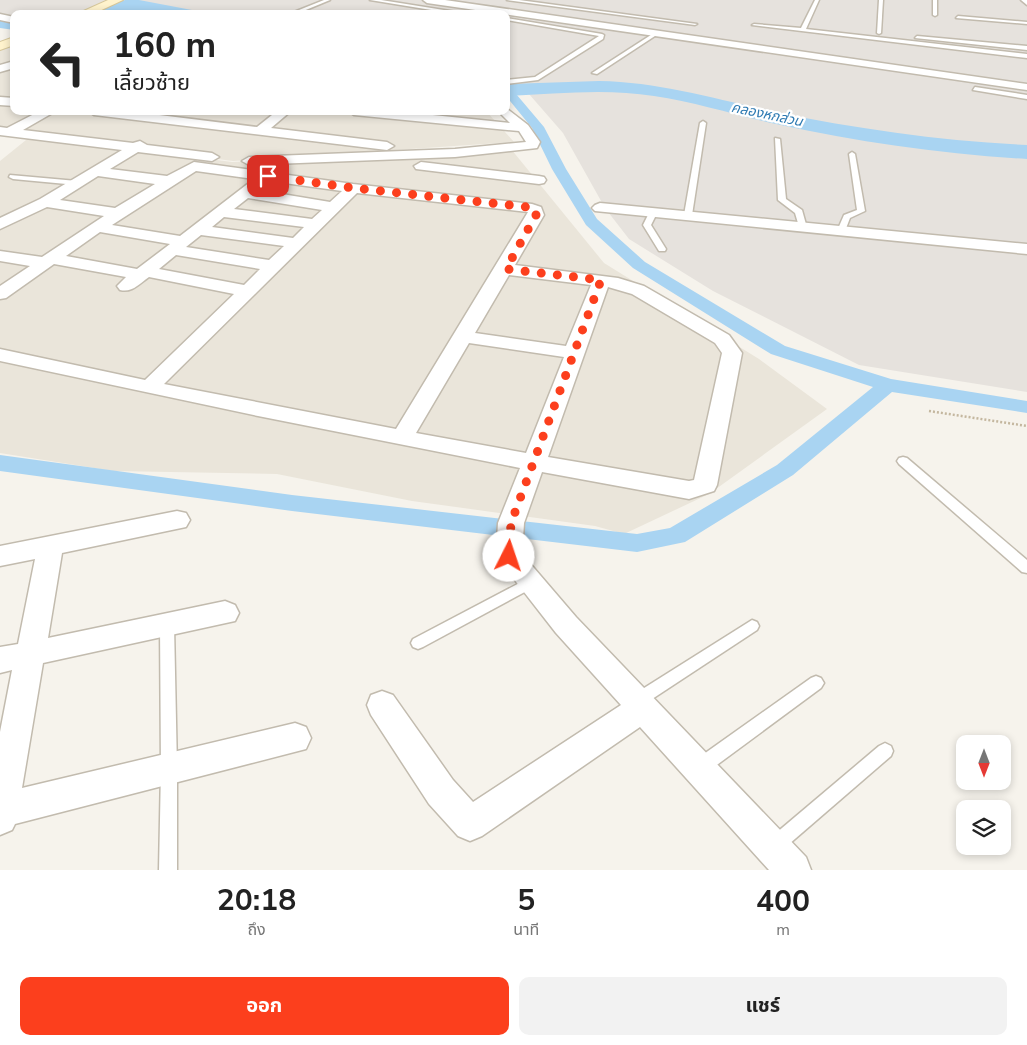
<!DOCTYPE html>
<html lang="th">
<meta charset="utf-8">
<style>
:root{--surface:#fff;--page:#f2f2f2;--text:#222;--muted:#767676;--accent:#fc3f1d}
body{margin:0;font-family:"Nunito Sans","Noto Sans Thai",sans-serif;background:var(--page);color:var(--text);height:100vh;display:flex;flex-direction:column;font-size:19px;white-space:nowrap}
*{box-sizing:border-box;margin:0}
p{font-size:16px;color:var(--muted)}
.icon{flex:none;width:28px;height:28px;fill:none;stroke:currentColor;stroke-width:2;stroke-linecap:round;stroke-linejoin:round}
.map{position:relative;height:870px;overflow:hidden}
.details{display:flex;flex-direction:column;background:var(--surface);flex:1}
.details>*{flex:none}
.hud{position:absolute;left:10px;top:10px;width:500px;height:105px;border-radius:10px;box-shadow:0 2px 8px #0003;background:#fff;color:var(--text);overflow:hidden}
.needle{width:32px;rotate:180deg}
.tools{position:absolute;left:956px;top:735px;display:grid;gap:10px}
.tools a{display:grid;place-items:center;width:55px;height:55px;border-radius:10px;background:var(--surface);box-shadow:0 2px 8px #0003;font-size:25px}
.pin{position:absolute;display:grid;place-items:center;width:42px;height:42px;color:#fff;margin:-21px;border-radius:10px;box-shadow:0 2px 8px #0006}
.me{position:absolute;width:55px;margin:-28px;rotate:4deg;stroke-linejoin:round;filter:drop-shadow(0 0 4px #0008)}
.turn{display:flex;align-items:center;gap:18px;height:105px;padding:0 20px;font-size:22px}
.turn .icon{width:65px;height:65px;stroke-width:2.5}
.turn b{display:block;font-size:35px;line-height:42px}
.eta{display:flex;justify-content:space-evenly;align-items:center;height:85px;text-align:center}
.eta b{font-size:30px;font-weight:700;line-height:35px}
.cta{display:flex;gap:10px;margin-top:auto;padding:10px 20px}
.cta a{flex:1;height:58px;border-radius:10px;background:var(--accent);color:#fff;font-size:20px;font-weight:700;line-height:58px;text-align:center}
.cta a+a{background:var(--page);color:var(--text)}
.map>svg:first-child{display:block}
.residential{fill:#eae5da}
.industrial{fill:#e6e2dd}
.water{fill:#a9d4f2}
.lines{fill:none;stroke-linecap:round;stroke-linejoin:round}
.canal{fill:#a9d4f2;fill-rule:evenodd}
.river{fill:#a9d4f2;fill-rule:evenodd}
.lane-casing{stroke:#c2bbae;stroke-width:3}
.street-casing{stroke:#c2bbae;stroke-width:3}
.secondary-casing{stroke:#d6c79b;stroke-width:2}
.path{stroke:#c4b79f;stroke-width:2.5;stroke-dasharray:2 2;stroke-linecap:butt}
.lane{fill:#fff;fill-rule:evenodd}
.street{fill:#fff;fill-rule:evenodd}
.secondary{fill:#fff3cd;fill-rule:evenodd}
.route{stroke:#fc3f1d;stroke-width:9;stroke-dasharray:0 16.2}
.labels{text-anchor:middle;stroke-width:4.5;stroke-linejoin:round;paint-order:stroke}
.far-water-label{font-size:14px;font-style:italic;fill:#2e7ab2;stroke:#fff}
</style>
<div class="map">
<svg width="1027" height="870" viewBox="0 0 1027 870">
<rect width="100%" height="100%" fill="#f6f3ec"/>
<g class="residential">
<polygon points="14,39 14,111 486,111 514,142 233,161 0,131 0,45"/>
<polygon points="31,136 232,162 511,149 604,263 759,359 827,409 709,494 624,534 595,526 412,501 277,474 113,471 0,453 0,161"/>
</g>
<polygon class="industrial" points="0,0 1027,0 1027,392 859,365 713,291 629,239 605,208 563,133 522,86 506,86 506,14 14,14 14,18 0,16"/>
<polygon class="water" points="125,0 139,0 213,14 89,14"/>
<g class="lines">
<polygon class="canal" points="506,87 511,88 544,127 566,169 597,219 645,262 785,346 891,379 1027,401 1027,413 892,392 793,475 685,542 637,552 292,511 0,471 0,455 292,495 637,534 670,528 777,465 873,387 771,354 633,268 586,225 552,169 532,128 506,96"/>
<g class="river">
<polygon points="0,18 14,20 14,30 0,28"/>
<path d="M599,81C660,82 715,99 775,112C858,129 942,141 1027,145V159C942,154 859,142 776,124C735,115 695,102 654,96C605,88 555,94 506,96V84Z"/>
</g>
<defs>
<g id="lane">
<polygon points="324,0 330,0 296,14 289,14"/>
<polygon points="370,0 381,0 469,14 456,14"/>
<polygon points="507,0 519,0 697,24 695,25"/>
<polygon points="815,0 819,0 806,29 1027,54 1027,58 752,25 754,24 801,28"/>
<polygon points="879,0 883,0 881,33 879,34 877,33"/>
<polygon points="933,0 937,0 937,15 935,16 933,15"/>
<polygon points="958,16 1027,22 1027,24 956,18"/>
<polygon points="506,18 602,34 604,35 603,39 538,80 506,84 506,80 535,77 599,36 506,20"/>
<polygon points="654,33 658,34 597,74 592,73"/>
<polygon points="917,36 1027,46 1027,50 915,38"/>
<polygon points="975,87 1027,95 1027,99 973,90"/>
<polygon points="703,121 706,123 692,215 688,217 684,215 700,123"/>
<polygon points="775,138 780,139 786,199 802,210 807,228 806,230 800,230 795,213 778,200"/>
<polygon points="852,152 855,154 865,211 850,218 845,231 841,233 837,231 844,215 857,210 849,154"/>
<polygon points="10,175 77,181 81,183 77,185 13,179 9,177"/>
<polygon points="650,211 657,213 651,225 666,249 665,251 659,251 643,225"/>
<polygon points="903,457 907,458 1027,560 1027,573 1022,572 899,464 897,461 899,458"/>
<polygon points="531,577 536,578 538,582 536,586 423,647 418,649 413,647 411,643 413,639"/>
<polygon points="167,619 172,621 174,625 177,769 177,870 159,870 161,769 160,625 162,621"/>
<polygon points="752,620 757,622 759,626 757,630 643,705 638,707 633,705 630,700 633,695"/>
<polygon points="816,676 821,678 824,683 821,688 706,773 700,775 694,773 692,767 694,761 811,678"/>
<polygon points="885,743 891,746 893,751 891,756 781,851 775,854 769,851 766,845 769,839 879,746"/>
</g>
<g id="street">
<polygon points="423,0 445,0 1027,84 1027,90 427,3"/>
<polygon points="1021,0 1027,0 1027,5"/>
<polygon points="0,14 14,17 14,23 0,20"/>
<polygon points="14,61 14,68 0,72 0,65"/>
<polygon points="0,97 14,98 14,106 0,105"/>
<polygon points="506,108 528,125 540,142 537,148 455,157 249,165 242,161 249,157 455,149 526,142 519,131 354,115 348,111 394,111 510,123 498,111 506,111"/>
<path d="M40,111H56L23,130L133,143L140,141L147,145L212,153L219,157L212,161L138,152L110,169L167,176L194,162L353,184L532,204L541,207L544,215L515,265L618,278L644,286L729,335L742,353L717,485L714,491L689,499L542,472L524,523L522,554L576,617L806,857L811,870H769L640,727L482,836L470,841L458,836L429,804L371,715L367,705L371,695L382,691L393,695L453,780L473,802L621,705L556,633L496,556L498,523L520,468L258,416L0,361V349L145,380L234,294L149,277C139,284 132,293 120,290L117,286L126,277L54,264L6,298L0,299V286L30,266L0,261V251L42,257L104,216L47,207L0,229V218L40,199L122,150L0,135V127L7,128ZM196,171L254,179L180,236L112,225ZM98,176L155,184L115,208L60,200ZM270,181L342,191L330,202L258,190ZM357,193L528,212L396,429L164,384ZM248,198L322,210L312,219L234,209ZM224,217L304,227L293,238L212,227ZM100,232L170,244L137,269L66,256ZM201,235L284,246L269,260L186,247ZM176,255L260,269L244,285L159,269ZM509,275L591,285L566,346L475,333ZM608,287L632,294L715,343L722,353L694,480L689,481L548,457ZM469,343L564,357L526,453L416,433Z"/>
<polygon points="88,111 127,111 257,127 277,111 291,111 271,128 387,142 394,146 387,150 94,115"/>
<polygon points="421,162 539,176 544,177 546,180 544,183 539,184 416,169 414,166"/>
<polygon points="600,203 1027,244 1027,254 595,211 592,208 595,205"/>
<polygon points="177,511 186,513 190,520 186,527 62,553 48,638 225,601 235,605 239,613 235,621 43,663 22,788 295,723 306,727 311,738 306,749 15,824 12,830 0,835 0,732 12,670 0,673 0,647 18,644 35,559 0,566 0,546"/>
</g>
<g id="secondary">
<polygon points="108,0 123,0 93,14 77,14"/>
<polygon points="14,37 14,45 0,50 0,42"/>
</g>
</defs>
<use href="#lane" class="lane-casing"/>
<use href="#street" class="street-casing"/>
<use href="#secondary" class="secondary-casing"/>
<polyline class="path" points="929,411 1027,426"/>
<use href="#lane" class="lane"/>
<use href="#street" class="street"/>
<use href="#secondary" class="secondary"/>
</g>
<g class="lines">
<polyline class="route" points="268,176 354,188 527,207 536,210 536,215 506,269 601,280 511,523 509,556"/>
</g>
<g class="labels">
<g class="far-water-label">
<text transform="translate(767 114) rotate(12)" y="5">คลองหกส่วน</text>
</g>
</g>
</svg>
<div class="tools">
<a><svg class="needle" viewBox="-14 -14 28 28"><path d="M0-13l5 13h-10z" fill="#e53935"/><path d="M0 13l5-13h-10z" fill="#767676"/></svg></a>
<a><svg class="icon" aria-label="layers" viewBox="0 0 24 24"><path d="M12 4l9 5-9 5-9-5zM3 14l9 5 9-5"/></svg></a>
</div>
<div class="pin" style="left:268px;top:176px;background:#d93025"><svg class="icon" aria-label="arrive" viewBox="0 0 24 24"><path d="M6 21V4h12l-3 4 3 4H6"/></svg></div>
<svg class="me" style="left:509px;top:556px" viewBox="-20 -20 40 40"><circle r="19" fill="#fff"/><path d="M0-13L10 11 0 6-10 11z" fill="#fc3f1d"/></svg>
<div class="hud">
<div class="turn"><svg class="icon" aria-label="left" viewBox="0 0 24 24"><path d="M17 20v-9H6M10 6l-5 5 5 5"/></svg><div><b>160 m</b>เลี้ยวซ้าย</div></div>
</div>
</div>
<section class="details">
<div class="eta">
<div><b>20:18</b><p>ถึง</p></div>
<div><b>5</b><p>นาที</p></div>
<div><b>400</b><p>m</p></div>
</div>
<div class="cta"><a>ออก</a><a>แชร์</a></div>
</section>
